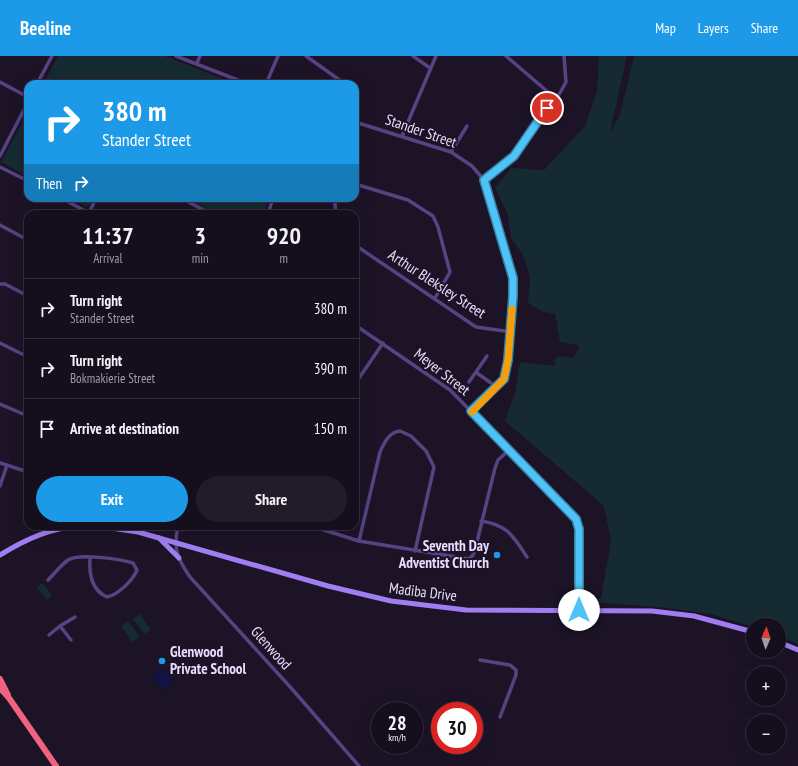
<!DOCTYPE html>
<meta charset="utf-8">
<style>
:root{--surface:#150e1d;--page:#221c2a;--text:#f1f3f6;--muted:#9d9ca4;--line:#342e3b;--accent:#1c9ae8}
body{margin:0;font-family:"PT Sans Narrow",sans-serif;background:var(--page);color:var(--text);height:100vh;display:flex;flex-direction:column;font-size:15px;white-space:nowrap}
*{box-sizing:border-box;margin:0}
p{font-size:13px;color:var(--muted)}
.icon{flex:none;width:22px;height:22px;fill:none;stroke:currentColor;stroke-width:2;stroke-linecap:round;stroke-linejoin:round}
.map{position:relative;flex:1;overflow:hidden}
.sheet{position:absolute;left:24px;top:154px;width:335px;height:320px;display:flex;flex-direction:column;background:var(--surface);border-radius:12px;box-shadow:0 4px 16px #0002,0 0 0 1px var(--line)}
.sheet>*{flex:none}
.top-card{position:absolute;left:24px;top:24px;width:335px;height:122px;border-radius:12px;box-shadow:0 4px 16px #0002,0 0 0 1px var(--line);background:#1c9ae8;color:#fff;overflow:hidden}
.needle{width:26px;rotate:2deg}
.buttons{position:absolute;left:746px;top:562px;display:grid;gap:8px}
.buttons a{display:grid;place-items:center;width:40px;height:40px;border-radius:50%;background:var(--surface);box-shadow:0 4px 16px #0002,0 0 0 1px var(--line);font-size:20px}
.speed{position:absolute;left:371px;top:646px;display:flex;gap:8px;font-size:20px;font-weight:700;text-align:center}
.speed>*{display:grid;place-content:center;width:52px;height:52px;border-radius:50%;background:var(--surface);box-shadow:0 4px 16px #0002,0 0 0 1px var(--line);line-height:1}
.speed small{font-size:10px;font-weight:400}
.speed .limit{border:6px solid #d22;background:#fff;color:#111}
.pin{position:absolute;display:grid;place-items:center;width:34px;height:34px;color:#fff;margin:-17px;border:2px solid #fff;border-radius:50%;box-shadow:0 1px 4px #0007}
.me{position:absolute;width:44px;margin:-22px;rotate:0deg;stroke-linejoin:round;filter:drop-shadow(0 0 3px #0008)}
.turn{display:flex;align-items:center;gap:14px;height:84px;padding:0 12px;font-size:18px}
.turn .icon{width:52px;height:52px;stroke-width:2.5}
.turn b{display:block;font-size:28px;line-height:34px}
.then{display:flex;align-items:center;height:38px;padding:0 12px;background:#0003;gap:8px;font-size:15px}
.eta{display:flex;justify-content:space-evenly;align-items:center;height:68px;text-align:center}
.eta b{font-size:24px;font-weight:800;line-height:28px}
.button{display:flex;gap:8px;margin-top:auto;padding:8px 12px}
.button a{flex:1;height:46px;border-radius:24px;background:var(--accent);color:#fff;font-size:16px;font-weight:800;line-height:46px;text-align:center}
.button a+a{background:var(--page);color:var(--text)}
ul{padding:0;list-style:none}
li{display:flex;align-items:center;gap:12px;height:60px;padding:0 12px;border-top:1px solid var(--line)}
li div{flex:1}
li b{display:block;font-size:15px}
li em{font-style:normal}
header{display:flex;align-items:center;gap:24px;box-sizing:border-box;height:56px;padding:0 20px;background:var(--accent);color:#fff}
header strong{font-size:19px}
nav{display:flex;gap:22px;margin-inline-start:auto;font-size:14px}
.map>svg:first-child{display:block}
.green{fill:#162a31}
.water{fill:#101443}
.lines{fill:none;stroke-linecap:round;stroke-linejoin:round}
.street{stroke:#574282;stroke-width:3.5}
.secondary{stroke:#a17df2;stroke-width:5}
.highway{stroke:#f0637f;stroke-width:6}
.route-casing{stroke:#337fa1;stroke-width:10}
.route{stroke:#4fc3f7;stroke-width:7}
.slow{stroke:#f59e0b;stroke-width:7}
.poi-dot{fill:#1c9ae8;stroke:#1c1327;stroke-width:1.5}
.labels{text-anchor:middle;stroke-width:4;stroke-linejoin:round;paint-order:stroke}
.street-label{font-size:15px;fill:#e9dcfc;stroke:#1c1327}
.poi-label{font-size:15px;font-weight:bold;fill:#e9dcfc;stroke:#1c1327;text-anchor:end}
</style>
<header>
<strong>Beeline</strong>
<nav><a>Map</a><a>Layers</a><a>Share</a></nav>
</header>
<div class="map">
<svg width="798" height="710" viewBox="0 0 798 710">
<rect width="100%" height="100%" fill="#1c1327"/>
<g class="green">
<polygon points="58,0 165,0 236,28 43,28"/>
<polygon points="599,0 627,0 610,77 620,59 634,0 798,0 798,588 779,580 779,569 753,569 753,571 711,558 659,551 603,547 585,549 584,544 601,542 611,486 604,450 505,365 515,337 520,306 555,310 555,302 560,300 572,302 579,294 578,289 560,286 555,258 543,256 528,247 530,225 528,214 523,199 511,182 508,159 495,132 511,112 544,114 585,70 597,35"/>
<polygon points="28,56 28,121 1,106"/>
<polygon points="68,142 94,142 90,149 86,151"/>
<polygon points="185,142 269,142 263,158 216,158"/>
<polygon points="42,527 52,539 47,544 37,532"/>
<polygon points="140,558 151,574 144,578 133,563"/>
<polygon points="128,565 140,581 132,586 121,570"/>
</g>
<polygon class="water" points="162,612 175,626 163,635 151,621"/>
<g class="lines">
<g class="street">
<polyline points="176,0 248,28"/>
<polyline points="306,0 345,28"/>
<polyline points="413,0 430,12"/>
<polyline points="506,0 555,42"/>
<polyline points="197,7 200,0"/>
<polyline points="0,26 28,41"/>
<polyline points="37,28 52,0"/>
<polyline points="266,28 278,0"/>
<polyline points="355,66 451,96 472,110 484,124 513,222 513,240 508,303 504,323 471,355"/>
<polyline points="402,80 436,0"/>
<polyline points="451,96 467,70"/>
<polyline points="0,100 28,46"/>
<polyline points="0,111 28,125"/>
<polyline points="484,124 513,101 539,63 560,37 566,26 564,0"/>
<polyline points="355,128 408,144 433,160 438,171 450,216 435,242"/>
<polyline points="61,142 91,158"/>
<polyline points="181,142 211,158"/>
<polyline points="89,157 96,142"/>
<polyline points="268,158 273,142"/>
<polyline points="336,158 335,148 337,142"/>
<polyline points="0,169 28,184"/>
<polyline points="355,189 476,271 511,276"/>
<polyline points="0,228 5,228 28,240"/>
<polyline points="355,269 450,334 573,459 579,473 579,554"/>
<polyline points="0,287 28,301"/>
<polyline points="477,317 491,327"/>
<polyline points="469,326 487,300"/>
<polyline points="355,328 383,287"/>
<polyline points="0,348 28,360"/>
<polyline points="0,407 28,416"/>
<polyline points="0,430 7,409"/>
<path d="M481,465C508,469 513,480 527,501"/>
<path d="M178,470C173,493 177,502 190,521L292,633L359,710"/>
<polyline points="311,470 359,485 469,503 473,499 475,494 495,412 498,404 509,394"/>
<path d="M359,485L380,396C384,387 389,376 400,375L411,380L426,395L434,411L415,495"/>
<path d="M48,524C54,518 60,510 68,504C78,497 120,503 133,507L137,514C133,524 118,539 107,541C91,534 89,516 90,502"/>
<polyline points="49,579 60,570"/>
<polyline points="71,584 60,570 75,561"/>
<polyline points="480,604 510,609 516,614 516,619 500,661"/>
</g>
<g class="secondary">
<polyline points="98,470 138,476 328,530 391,545 466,554 652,555 694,560 753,576"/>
<polyline points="159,482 179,502"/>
<path d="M0,499C26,483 52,471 83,470"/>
<polyline points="779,586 798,594"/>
</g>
<g class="highway">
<polyline points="0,623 8,639"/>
<polyline points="0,632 9,642 56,710"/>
</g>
</g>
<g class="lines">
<defs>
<polyline id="route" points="547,52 514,100 484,124 513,222 513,240 508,304 504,323 471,355 576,463 579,473 579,554"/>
</defs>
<use href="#route" class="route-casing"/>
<use href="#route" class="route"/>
<polyline class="slow" points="472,356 504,323 508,304 512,253"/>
</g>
<g class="poi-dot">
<circle cx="497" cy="499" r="4"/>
<circle cx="162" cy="605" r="4"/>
</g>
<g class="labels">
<g class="street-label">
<text transform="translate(421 75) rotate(19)" y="5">Stander Street</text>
<text transform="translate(437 228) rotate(33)" y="5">Arthur Bleksley Street</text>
<text transform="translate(442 316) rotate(38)" y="5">Meyer Street</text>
<text transform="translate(423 536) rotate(7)" y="5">Madiba Drive</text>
<text transform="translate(271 592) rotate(48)" y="5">Glenwood</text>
</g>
<g class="poi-label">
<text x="489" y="495">Seventh Day<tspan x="489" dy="17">Adventist Church</tspan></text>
<text x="170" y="601" text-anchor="start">Glenwood<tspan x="170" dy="17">Private School</tspan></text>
</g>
</g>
</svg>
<div class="buttons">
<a><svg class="needle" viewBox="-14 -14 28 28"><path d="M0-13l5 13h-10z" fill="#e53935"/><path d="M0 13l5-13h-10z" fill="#9d9ca4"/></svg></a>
<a>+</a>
<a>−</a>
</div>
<div class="speed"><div>28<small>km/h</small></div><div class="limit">30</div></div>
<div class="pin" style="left:547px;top:52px;background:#d93025"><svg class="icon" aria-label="arrive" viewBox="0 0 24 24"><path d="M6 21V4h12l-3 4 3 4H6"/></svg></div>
<svg class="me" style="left:579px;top:554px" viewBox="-20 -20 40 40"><circle r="19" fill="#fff"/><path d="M0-13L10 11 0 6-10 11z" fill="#4fc3f7"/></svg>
<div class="top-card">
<div class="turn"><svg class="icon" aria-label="right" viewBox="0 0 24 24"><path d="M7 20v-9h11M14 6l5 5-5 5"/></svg><div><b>380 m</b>Stander Street</div></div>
<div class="then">Then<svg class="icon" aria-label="right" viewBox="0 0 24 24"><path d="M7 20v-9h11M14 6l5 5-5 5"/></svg></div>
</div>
<section class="sheet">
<div class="eta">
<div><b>11:37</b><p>Arrival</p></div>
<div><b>3</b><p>min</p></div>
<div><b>920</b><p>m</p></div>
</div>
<ul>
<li><svg class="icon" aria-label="right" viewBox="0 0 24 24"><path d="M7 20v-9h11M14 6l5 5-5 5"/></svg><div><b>Turn right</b><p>Stander Street</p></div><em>380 m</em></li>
<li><svg class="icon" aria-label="right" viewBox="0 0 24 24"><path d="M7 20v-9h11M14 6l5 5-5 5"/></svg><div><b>Turn right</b><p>Bokmakierie Street</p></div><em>390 m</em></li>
<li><svg class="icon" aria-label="arrive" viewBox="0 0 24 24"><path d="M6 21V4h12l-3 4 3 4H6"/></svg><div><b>Arrive at destination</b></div><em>150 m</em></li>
</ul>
<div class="button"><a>Exit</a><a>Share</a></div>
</section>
</div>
